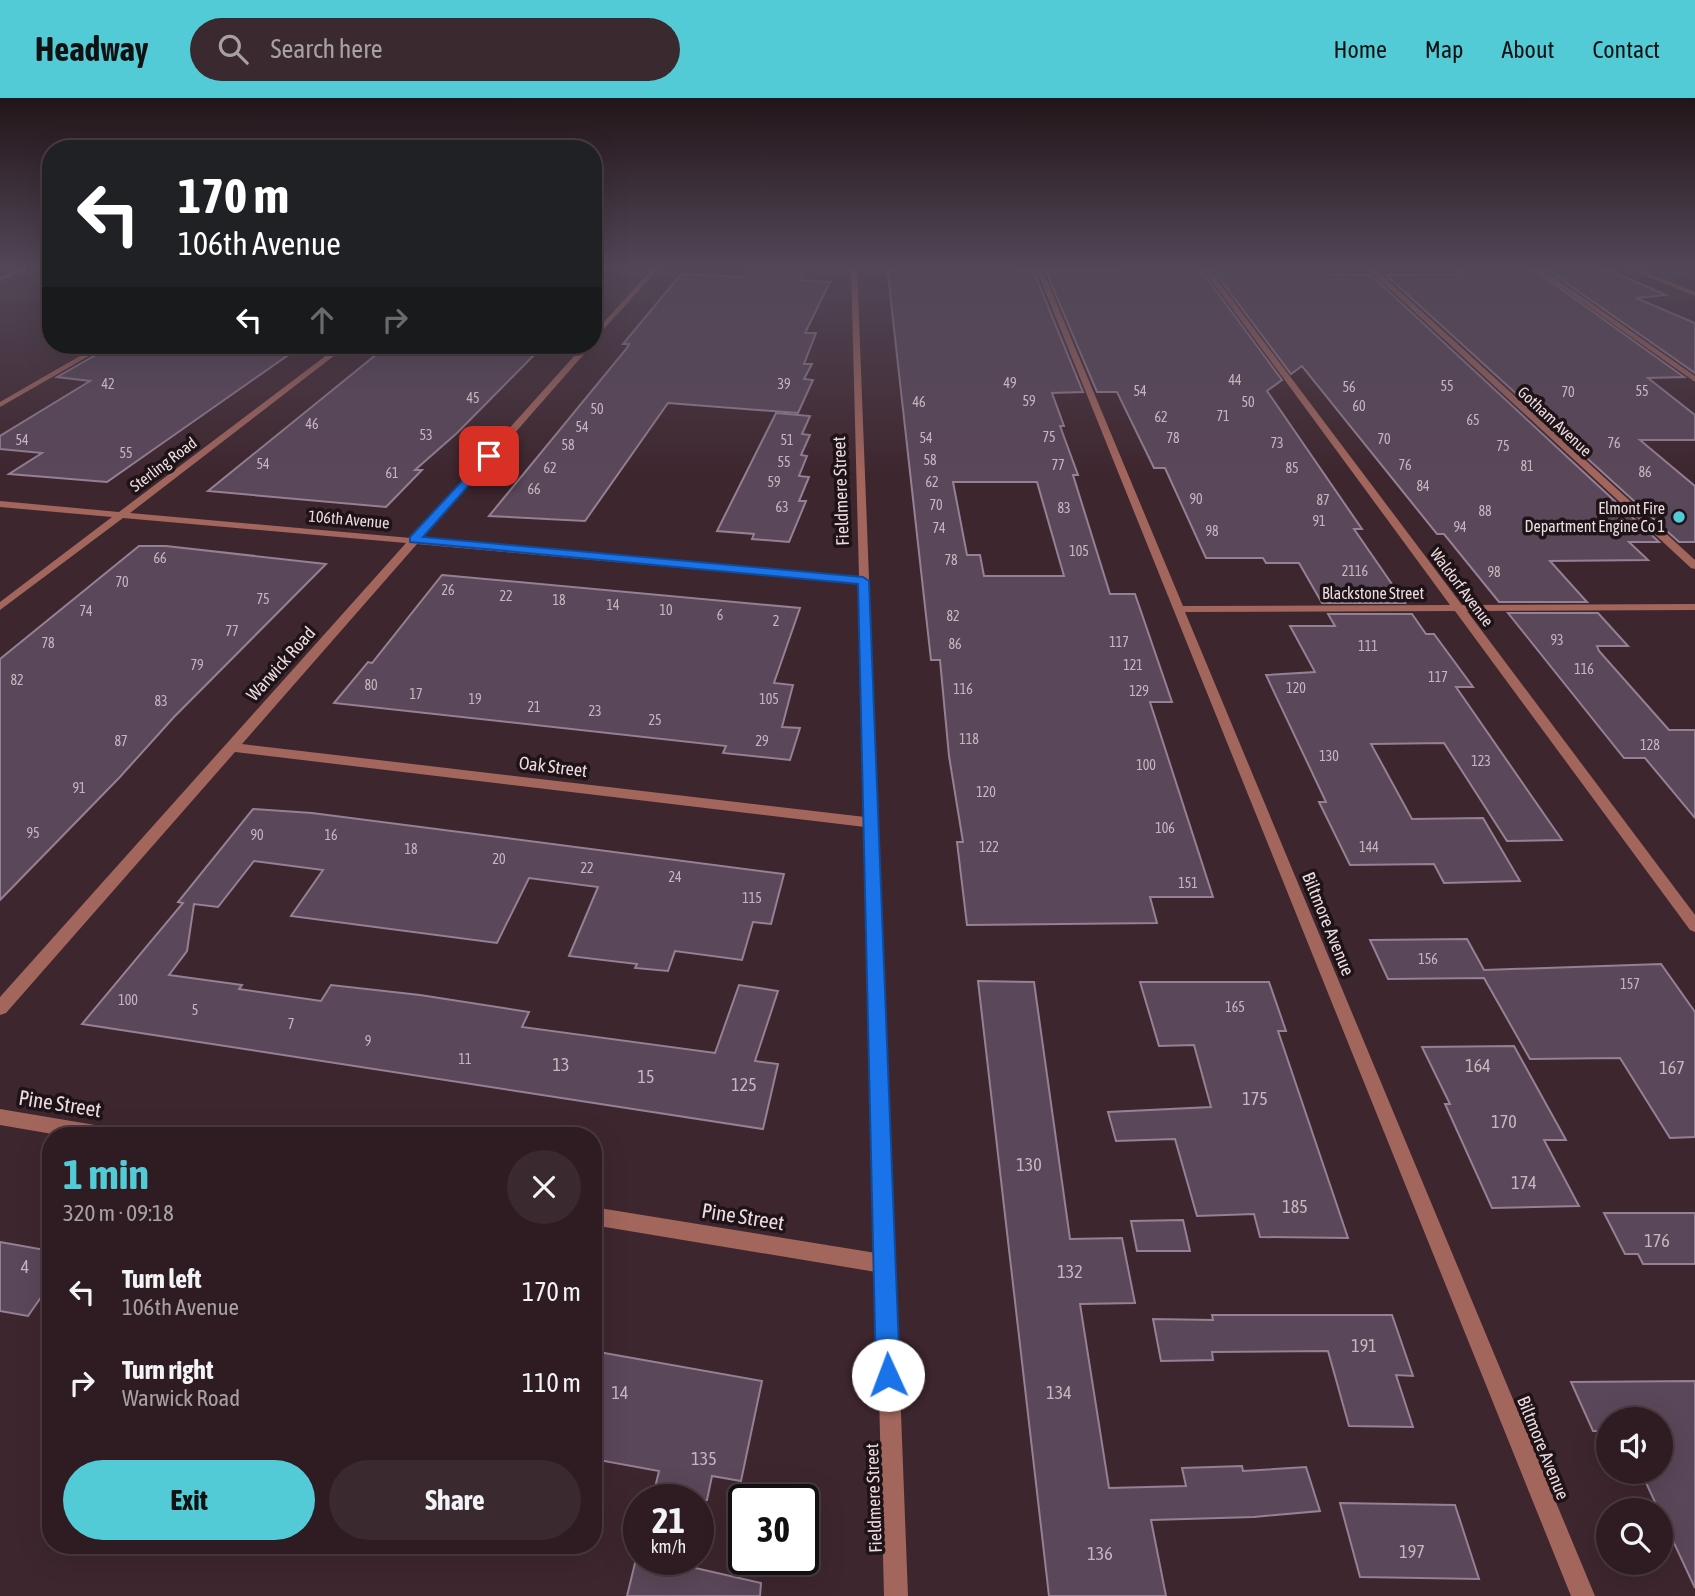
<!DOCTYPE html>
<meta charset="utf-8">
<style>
:root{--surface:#2e1c22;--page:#3a292f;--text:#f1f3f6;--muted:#a7a1a5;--line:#493a40;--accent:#52cbd7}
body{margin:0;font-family:"Asap Condensed",sans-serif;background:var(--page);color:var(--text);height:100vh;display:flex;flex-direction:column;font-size:26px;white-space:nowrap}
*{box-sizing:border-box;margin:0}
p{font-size:23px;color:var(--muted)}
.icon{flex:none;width:38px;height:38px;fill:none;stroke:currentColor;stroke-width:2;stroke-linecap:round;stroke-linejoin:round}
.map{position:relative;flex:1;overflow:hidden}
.side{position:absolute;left:42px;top:1029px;width:560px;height:427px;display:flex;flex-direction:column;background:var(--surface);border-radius:28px;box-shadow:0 7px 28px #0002,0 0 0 2px var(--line)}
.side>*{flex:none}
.hud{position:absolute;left:42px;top:42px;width:560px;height:214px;border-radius:28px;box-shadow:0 7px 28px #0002,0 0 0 2px var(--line);background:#202124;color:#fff;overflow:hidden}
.fabs{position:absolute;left:1596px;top:1309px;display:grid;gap:14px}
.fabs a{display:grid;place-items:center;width:77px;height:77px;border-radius:50%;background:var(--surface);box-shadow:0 7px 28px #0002,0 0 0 2px var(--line);font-size:35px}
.speed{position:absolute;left:623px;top:1386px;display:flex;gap:14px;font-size:35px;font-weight:700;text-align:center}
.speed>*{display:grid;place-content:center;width:91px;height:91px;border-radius:50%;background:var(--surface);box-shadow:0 7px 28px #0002,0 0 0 2px var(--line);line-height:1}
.speed small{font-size:18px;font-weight:400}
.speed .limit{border:4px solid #111;border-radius:10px;background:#fff;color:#111}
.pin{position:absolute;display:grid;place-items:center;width:60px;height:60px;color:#fff;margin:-30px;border-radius:14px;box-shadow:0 4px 10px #0006}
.me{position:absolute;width:77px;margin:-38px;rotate:358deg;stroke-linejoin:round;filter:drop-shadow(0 0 5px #0008)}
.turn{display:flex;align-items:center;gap:24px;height:147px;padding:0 21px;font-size:32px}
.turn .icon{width:91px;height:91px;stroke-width:2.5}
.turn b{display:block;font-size:49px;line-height:60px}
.lanes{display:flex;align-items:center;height:66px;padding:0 21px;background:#0003;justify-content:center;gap:35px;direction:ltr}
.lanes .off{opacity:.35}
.round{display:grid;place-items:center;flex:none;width:74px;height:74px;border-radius:37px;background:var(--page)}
.overview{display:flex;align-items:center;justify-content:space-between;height:119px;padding:0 21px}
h1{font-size:42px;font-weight:700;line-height:52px;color:var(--accent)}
.primary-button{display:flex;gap:14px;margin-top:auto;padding:14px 21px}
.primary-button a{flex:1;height:80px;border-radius:42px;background:var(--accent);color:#111;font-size:28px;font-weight:700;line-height:80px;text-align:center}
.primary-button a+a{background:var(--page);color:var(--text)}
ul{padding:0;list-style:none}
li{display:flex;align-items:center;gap:21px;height:91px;padding:0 21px}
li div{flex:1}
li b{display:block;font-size:26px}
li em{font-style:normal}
header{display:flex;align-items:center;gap:42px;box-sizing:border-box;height:98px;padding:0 35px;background:var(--accent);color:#111}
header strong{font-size:33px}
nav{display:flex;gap:38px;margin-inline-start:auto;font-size:24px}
.search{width:490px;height:63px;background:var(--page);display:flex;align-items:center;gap:18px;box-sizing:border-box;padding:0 24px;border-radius:38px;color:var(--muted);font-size:26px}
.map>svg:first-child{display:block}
.building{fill:#5a4759;stroke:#958094;stroke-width:2;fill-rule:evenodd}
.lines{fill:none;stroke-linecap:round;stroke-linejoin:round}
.street{fill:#a3665d;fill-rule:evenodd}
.route{fill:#1a73e8;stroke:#114b97;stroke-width:2}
.poi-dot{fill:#52cbd7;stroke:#1e1316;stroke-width:2.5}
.labels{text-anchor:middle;stroke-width:7;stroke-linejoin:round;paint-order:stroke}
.number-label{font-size:14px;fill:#c8b6be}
.far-street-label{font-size:16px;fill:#ecdbe0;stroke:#1e1316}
.far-poi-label{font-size:16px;fill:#ecdbe0;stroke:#1e1316;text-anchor:end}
.street-label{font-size:18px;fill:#ecdbe0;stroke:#1e1316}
.near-number-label{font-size:18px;fill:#c8b6be}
.near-street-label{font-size:21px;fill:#ecdbe0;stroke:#1e1316}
</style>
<header>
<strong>Headway</strong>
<div class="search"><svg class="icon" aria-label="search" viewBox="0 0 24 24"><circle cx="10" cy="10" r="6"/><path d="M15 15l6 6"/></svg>Search here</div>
<nav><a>Home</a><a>Map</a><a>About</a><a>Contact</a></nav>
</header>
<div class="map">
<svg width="1695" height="1498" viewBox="0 0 1695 1498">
<rect width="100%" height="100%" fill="#3e262e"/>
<g class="building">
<polygon points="753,168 807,169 799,182 830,184 805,235 816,235 804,266 812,266 804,281 813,282 798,315 668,305 585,423 489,418 627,250 629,246 623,246 681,176 745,179"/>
<path d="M887,168H1022L1024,174H1034L1083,294L1052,295L1064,328H1060L1078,377H1073L1110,496H1135L1172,604H1150L1213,799H1150L1157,825L967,827L957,744H963L949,658L940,562H931ZM953,384H1037L1064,478H984L980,457H967Z"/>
<polygon points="1110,168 1198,168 1282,282 1267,293 1362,431 1354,431 1405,505 1322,505 1299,465 1266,465 1263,460 1206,460 1165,370 1154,370 1117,294 1097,294 1046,174 1113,173"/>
<polygon points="1210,168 1317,168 1324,176 1371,177 1659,444 1629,444 1648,462 1550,463 1587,504 1499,504 1444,436 1437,436 1302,268 1291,276"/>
<polygon points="1451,168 1529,168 1684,279 1648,280 1695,317 1695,342 1640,342 1695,388 1695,444 1679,444 1386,177 1461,176"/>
<polygon points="1542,168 1599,168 1666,197 1636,200 1695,225 1695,275"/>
<polygon points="200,247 294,253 107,384 9,376 42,355 0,351 0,338 90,283 57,279 101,254 134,256 146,249 191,253"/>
<polygon points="388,247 544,247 457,335 415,372 422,372 386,409 208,393"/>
<polygon points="776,315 810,318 802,336 810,337 801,357 807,358 799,378 809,379 799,403 806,403 789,444 752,441 754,436 717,433"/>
<polygon points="139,448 166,448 326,466 174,619 119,680 0,802 0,561"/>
<polygon points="442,477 800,510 774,585 793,587 782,629 800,630 790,662 723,655 726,648 334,605 368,564 372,565"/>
<polygon points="1508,515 1598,515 1628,548 1597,548 1599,553 1669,632 1695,632 1695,720 1645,660 1624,660"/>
<polygon points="1328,516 1412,516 1426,536 1434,536 1473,589 1456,589 1562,742 1507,743 1444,645 1371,646 1412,721 1483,720 1520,783 1444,785 1434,766 1350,767 1319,704 1326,704 1266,577 1315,574 1290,528 1335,528"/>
<polygon points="253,711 312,715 784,776 771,826 753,824 742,862 675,853 668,873 635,870 637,866 569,858 598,789 529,780 497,845 291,818 323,772 254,763 218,809 194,806 187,853 169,877 242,887 239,891 321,903 331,887 420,897 529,914 522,929 715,955 739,887 778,893 755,963 778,966 763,1031 82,926 183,805 178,804"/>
<polygon points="1467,841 1484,872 1661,866 1695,914 1695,1039 1670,1040 1620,960 1530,961 1484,880 1388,881 1370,842"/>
<polygon points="978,883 1034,884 1070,1141 1122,1140 1135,1205 1080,1206 1109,1390 1186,1388 1182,1370 1242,1368 1243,1373 1306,1369 1320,1413 1254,1419 1151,1422 1166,1498 1049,1498"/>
<polygon points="1140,884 1269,884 1286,933 1278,933 1348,1140 1260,1139 1254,1116 1197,1118 1175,1041 1116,1043 1108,1014 1211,1009 1194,947 1159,948"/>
<polygon points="1514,948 1566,1042 1544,1042 1579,1108 1492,1110 1445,1006 1450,1006 1422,949"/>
<polygon points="1604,1115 1695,1115 1695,1166 1643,1166 1638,1156 1625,1156"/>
<polygon points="1183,1122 1190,1153 1137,1153 1131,1123"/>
<polygon points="0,1144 51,1153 51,1185 28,1218 0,1213"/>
<polygon points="1212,1217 1392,1217 1413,1278 1396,1277 1413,1329 1349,1328 1328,1253 1212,1254 1213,1262 1161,1263 1153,1221 1213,1222"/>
<polygon points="593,1253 762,1283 741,1383 712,1378 707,1402 652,1402 659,1373 593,1361"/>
<polygon points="1695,1283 1695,1490 1641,1374 1661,1374 1661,1321 1608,1321 1608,1333 1593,1333 1571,1284"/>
<polygon points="1340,1405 1455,1407 1479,1481 1360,1479"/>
<polygon points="636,1461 693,1461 691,1469 761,1485 760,1498 627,1498"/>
</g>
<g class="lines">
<g class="street">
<polygon points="24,168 32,168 0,183 0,179"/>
<polygon points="655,168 661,168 593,243 593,236"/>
<path d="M851,168H857L908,1498H884L876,1174L593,1127V1109L876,1155L865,729L235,654L6,915L0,917V899L406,445L123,420L0,512V504L112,419L0,409V403L119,414L340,247H348L130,415L411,440L584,247H592L422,441L859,479ZM417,446L859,486L865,719L242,646Z"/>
<polygon points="1035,168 1041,168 1183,508 1450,507 1201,168 1207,168 1462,507 1695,506 1695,512 1467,513 1695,817 1695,834 1690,832 1455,513 1185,514 1595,1498 1571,1498"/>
<polygon points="1365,168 1372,168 1695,462 1695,471 1691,470"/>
<polygon points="1531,168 1538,168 1695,278 1695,284"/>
<polygon points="1622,168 1630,168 1695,194 1695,198"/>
<polygon points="99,247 108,247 0,309 0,304"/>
<polygon points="0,1011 113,1030 119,1032 122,1038 64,1038 0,1027"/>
</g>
</g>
<linearGradient id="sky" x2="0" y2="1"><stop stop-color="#221519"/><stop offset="0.45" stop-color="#524757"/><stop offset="1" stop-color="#524757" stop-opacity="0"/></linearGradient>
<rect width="1695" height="377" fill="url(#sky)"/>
<polygon class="route" points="489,354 493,360 423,439 863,479 869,483 900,1277 897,1285 888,1289 880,1285 876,1277 858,486 410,444 410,439"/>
<circle class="poi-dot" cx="1679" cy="419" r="7"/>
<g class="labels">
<g class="number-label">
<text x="1235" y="287">44</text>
<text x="1010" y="290">49</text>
<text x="108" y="291">42</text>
<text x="784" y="291">39</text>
<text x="1447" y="293">55</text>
<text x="1349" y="294">56</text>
<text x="1140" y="298">54</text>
<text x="1642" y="298">55</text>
<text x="1568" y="299">70</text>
<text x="473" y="305">45</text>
<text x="1029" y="308">59</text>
<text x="919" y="309">46</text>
<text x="1248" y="309">50</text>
<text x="1359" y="313">60</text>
<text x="597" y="316">50</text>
<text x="1223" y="323">71</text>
<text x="1161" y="324">62</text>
<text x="1473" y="327">65</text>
<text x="312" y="331">46</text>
<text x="582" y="334">54</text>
<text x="426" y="342">53</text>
<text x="1049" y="344">75</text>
<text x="926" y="345">54</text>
<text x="1173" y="345">78</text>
<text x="1384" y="346">70</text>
<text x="22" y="347">54</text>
<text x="787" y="347">51</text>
<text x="1277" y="350">73</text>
<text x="1614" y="350">76</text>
<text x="568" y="352">58</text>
<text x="1503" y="353">75</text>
<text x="126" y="360">55</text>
<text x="930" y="367">58</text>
<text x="784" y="369">55</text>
<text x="263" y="371">54</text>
<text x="1058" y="372">77</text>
<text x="1405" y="372">76</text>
<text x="1527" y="373">81</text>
<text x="550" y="375">62</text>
<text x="1292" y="375">85</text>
<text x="1645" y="379">86</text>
<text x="392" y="380">61</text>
<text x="774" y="389">59</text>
<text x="932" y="389">62</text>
<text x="1423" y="393">84</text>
<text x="534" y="396">66</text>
<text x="1196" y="406">90</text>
<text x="1323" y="407">87</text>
<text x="936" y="412">70</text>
<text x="782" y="414">63</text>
<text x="1064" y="415">83</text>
<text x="1485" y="418">88</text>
<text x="1319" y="428">91</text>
<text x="1460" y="434">94</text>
<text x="939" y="435">74</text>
<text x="1212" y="438">98</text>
<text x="1079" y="458">105</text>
<text x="160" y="465">66</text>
<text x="951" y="467">78</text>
<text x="1355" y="478">2116</text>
<text x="1494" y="479">98</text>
<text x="122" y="489">70</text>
<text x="448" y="497">26</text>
<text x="506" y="503">22</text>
<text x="263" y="506">75</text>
<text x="559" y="507">18</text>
<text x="613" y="512">14</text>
<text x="666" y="517">10</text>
<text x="86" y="518">74</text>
<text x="720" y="522">6</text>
<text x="953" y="523">82</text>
<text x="776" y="528">2</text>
<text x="232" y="538">77</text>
<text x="1557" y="547">93</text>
<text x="1119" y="549">117</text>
<text x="48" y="550">78</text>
<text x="955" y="551">86</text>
<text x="1368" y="553">111</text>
<text x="197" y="572">79</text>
<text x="1133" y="572">121</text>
<text x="1584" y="576">116</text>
<text x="1438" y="584">117</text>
<text x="17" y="587">82</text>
<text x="371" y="592">80</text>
<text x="1296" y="595">120</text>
<text x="963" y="596">116</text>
<text x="1139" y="598">129</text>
<text x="416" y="601">17</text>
<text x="475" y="606">19</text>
<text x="769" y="606">105</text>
<text x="161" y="608">83</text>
<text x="534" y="614">21</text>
<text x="595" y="618">23</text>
<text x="655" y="627">25</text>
<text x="969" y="646">118</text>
<text x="121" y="648">87</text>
<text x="762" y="648">29</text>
<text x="1650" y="652">128</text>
<text x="1329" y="663">130</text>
<text x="1481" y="668">123</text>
<text x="1146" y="672">100</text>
<text x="79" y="695">91</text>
<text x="986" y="699">120</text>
<text x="1165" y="735">106</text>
<text x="33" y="740">95</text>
<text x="257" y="742">90</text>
<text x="331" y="742">16</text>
<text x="989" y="754">122</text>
<text x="1369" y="754">144</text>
<text x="411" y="756">18</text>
<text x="499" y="766">20</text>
<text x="587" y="775">22</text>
<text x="675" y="784">24</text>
<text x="1188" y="790">151</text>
<text x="752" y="805">115</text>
<text x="1428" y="866">156</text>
<text x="1630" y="891">157</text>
<text x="128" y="907">100</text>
<text x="1235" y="914">165</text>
<text x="195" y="917">5</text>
<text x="291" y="931">7</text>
<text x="368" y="948">9</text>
<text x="465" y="966">11</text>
</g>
<g class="far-street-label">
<text transform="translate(1555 323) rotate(43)" y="6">Gotham Avenue</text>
<text transform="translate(163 366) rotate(-37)" y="6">Sterling Road</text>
<text transform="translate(349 421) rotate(5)" y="6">106th Avenue</text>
<text transform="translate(1462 489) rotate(53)" y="6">Waldorf Avenue</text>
<text x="1373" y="501">Blackstone Street</text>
</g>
<g class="far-poi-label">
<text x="1665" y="416">Elmont Fire<tspan x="1665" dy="18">Department Engine Co 1</tspan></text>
</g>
<g class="street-label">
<text transform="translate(841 393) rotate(-92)" y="6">Fieldmere Street</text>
<text transform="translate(281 566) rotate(-48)" y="6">Warwick Road</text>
<text transform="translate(553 669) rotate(7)" y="6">Oak Street</text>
<text transform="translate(1328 826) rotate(68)" y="6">Biltmore Avenue</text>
<text transform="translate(1543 1350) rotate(68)" y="6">Biltmore Avenue</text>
<text transform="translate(874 1400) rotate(-92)" y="6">Fieldmere Street</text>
</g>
<g class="near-number-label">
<text x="561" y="973">13</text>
<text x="1478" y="974">164</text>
<text x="1672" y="976">167</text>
<text x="646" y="985">15</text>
<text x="744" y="993">125</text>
<text x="1255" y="1007">175</text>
<text x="1504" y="1030">170</text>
<text x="1029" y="1073">130</text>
<text x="1524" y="1091">174</text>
<text x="1295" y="1115">185</text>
<text x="1657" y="1149">176</text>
<text x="25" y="1175">4</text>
<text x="1070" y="1180">132</text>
<text x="1364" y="1254">191</text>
<text x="620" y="1301">14</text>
<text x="1059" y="1301">134</text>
<text x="704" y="1367">135</text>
<text x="1412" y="1460">197</text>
<text x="1100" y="1462">136</text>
</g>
<g class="near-street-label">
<text transform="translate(60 1006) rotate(9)" y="7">Pine Street</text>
<text transform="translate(743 1119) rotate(9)" y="7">Pine Street</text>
</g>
</g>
</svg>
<div class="fabs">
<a><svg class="icon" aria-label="sound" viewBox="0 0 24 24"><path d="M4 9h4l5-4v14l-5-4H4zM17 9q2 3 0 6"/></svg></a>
<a><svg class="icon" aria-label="search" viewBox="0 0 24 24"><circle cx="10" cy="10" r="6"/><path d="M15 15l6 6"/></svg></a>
</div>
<div class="speed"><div>21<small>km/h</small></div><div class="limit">30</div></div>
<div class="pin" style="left:489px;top:358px;background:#d93025"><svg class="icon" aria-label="arrive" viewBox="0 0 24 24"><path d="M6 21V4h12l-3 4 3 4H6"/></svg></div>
<svg class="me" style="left:888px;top:1277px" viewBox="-20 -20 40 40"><circle r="19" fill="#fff"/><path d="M0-13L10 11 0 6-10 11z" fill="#1a73e8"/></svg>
<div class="hud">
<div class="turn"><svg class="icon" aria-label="left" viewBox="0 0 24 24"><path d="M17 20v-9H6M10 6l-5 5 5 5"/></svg><div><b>170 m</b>106th Avenue</div></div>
<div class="lanes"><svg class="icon" aria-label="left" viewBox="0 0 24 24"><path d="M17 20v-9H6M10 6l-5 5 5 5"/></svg><svg class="icon off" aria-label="ahead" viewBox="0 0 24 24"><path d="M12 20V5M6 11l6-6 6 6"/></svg><svg class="icon off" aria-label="right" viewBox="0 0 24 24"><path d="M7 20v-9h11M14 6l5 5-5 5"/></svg></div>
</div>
<section class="side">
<div class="overview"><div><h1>1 min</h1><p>320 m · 09:18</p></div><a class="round"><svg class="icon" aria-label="close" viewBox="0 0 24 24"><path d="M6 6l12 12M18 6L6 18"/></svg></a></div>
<ul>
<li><svg class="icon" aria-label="left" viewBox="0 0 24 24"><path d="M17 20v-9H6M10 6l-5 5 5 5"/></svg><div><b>Turn left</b><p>106th Avenue</p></div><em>170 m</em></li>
<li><svg class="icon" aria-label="right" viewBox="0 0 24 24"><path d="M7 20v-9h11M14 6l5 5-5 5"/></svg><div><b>Turn right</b><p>Warwick Road</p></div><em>110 m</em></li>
</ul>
<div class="primary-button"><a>Exit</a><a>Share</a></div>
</section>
</div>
